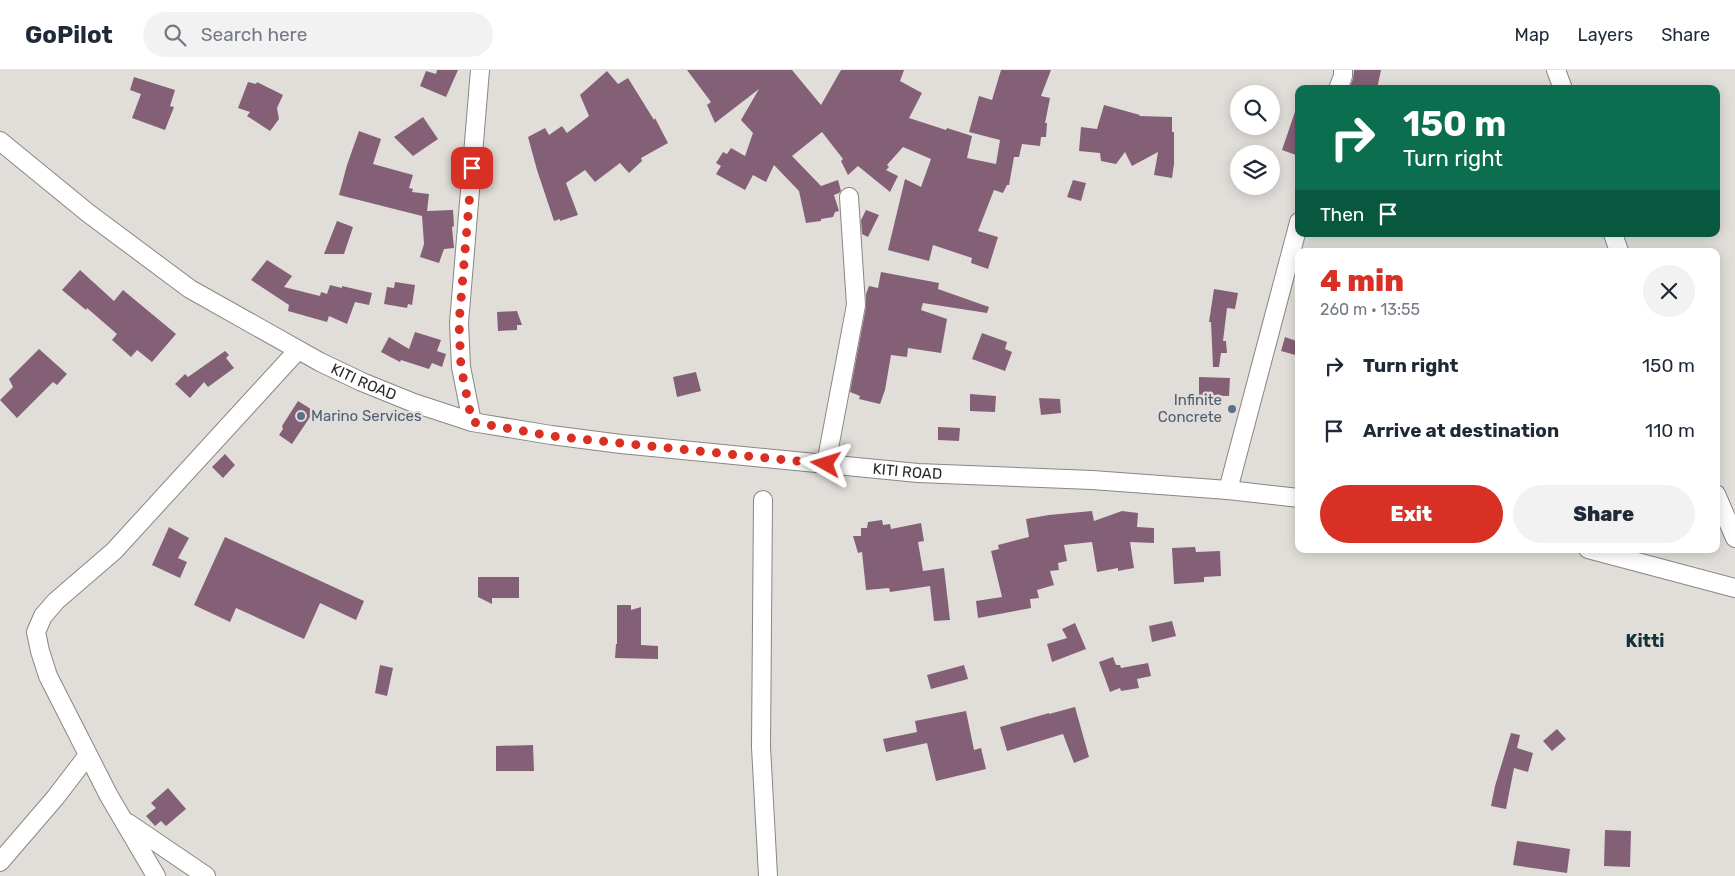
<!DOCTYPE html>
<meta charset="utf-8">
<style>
:root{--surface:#fff;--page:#f2f2f3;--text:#1f2937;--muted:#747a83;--line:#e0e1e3;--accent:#d93025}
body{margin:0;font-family:Rubik,sans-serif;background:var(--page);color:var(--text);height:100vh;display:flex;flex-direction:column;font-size:19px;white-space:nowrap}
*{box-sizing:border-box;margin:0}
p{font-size:16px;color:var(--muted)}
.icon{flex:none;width:28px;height:28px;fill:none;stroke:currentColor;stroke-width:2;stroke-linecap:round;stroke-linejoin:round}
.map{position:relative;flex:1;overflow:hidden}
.drawer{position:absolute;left:1295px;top:178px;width:425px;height:305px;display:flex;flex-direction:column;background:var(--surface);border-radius:10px;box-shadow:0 2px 12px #0003}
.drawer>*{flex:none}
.top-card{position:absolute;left:1295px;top:15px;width:425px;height:152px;border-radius:10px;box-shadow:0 2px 12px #0003;background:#0b6e4f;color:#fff;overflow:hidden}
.buttons{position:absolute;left:1230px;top:15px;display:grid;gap:10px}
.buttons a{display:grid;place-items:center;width:50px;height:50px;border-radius:50%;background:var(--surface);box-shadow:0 2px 12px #0003;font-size:25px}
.pin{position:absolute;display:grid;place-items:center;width:42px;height:42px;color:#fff;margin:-21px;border-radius:10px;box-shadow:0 2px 8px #0006}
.me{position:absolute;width:55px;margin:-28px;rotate:276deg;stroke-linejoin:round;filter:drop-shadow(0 0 4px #0008)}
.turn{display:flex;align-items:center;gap:18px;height:105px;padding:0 25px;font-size:22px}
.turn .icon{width:65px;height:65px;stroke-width:2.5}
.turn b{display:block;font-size:35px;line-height:42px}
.then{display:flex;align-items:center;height:48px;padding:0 25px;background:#0003;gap:10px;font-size:19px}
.round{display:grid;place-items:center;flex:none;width:52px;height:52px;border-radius:26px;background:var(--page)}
.headline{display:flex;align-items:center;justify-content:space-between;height:85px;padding:0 25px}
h1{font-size:30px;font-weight:800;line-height:38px;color:var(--accent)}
.primary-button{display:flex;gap:10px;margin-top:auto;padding:10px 25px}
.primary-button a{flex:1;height:58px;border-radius:30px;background:var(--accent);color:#fff;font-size:20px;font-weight:800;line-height:58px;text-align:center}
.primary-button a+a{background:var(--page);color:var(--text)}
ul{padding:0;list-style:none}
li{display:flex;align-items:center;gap:15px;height:65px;padding:0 25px}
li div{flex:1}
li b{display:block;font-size:19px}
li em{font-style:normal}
header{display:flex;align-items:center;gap:30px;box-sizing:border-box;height:70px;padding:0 25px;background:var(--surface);border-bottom:1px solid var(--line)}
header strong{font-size:24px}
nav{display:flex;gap:28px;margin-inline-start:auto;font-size:18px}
.search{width:350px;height:45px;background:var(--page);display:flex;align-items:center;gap:12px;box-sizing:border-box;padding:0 18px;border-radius:28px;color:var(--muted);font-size:19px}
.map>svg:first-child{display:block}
.building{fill:#846076}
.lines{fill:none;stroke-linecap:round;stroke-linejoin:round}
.minor-casing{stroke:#898683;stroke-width:20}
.minor{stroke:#fff;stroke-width:18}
.route{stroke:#d93025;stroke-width:9;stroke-dasharray:0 16.2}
.service-dot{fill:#5c6f8a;stroke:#e1deda;stroke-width:2}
.labels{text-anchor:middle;stroke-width:5;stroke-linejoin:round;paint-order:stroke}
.street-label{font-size:15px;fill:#2a2928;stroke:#e1deda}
.service-label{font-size:15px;fill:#4e5e75;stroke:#e1deda;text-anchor:end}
.quarter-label{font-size:18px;font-weight:bold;fill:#12323a;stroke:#e1deda}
</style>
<header>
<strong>GoPilot</strong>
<div class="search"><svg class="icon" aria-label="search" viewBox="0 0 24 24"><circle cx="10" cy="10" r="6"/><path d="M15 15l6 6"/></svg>Search here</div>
<nav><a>Map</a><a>Layers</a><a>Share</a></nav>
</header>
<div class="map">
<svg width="1735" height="806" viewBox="0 0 1735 806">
<rect width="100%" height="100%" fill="#e1deda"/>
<g class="building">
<polygon points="437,0 458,0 446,27 420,16 426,1 436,4"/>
<polygon points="687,0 792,0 821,35 841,0 904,0 900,11 922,23 909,48 946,60 947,58 972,66 967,88 996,94 1000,70 969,62 979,26 992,30 1001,0 1051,0 1041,26 1050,28 1045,53 1047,53 1046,67 1041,67 1040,76 1022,74 1019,87 1014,87 1009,115 1007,115 1003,123 994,120 978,161 998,167 988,199 971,193 972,188 933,175 929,191 888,180 905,109 921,117 931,89 903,77 887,95 889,97 886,100 898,106 890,122 858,96 848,105 841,91 843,89 822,62 792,86 821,116 838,110 841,121 839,123 834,125 839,141 835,142 833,147 821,149 821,151 806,153 799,121 774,95 766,112 753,105 745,120 716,104 721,96 716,93 723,82 727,84 731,78 745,86 753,63 741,50 759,19 715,53 707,35 711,32"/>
<polygon points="1354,0 1381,0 1377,19 1349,19 1353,9"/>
<polygon points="607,1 618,14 628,8 654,50 655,48 668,73 641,88 642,91 629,103 620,93 595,112 585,100 566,113 578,145 560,151 560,149 554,151 537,100 528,67 545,58 549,65 562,56 567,63 589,46 580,25"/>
<polygon points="134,7 175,20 170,36 174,37 165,60 132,48 141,24 130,20"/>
<polygon points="248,12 256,14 257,12 283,25 277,38 279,49 270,61 247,46 250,42 238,38"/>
<polygon points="1104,35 1140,45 1139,46 1172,47 1172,62 1174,62 1174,94 1172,108 1154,105 1158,82 1132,96 1125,82 1116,94 1101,91 1100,83 1079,81 1081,57 1097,59"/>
<polygon points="1297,36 1299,37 1299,86 1282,80"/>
<polygon points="423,47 438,69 413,86 394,67"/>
<polygon points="359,61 381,69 373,94 413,105 409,118 413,119 412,122 429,124 427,141 453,140 454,156 452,157 454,178 444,179 439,193 420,187 424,174 422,146 339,125 347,95"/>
<polygon points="1073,110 1086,113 1081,131 1067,127"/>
<polygon points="866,140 879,145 868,167 862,164 861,150"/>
<polygon points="337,151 353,157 344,184 324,184"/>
<polygon points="267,190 292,206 284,217 320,226 321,222 327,224 330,215 342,218 342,216 372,223 369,235 355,232 347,254 329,246 327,252 288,241 289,235 251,210"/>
<polygon points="80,200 114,231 123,220 176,264 152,292 137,280 131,287 112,270 117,264 87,238 86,240 62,220"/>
<polygon points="881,202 939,213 938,219 989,237 987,243 923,233 921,240 947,249 941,283 908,278 907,287 891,285 885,320 880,334 859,329 860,326 850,322 866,237 866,224 869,216 878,218"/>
<polygon points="395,212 415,215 412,235 408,234 407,238 384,234 387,217 394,218"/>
<polygon points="1214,219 1238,223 1235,239 1227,238 1223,271 1226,271 1227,283 1221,283 1219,297 1213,297 1211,252 1209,252"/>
<polygon points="517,241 522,255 517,255 517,260 498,261 497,242"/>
<polygon points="415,262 441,270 437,281 446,284 442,297 432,293 429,299 401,290 400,292 381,282 389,267 409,279"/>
<polygon points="982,263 1007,272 1005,279 1012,282 1005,301 972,289"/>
<polygon points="1285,267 1299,272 1299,286 1281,281"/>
<polygon points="39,279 67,304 57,315 53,312 17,348 0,330 13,317 9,309"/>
<polygon points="225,281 229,285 226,288 234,298 208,317 204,312 190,328 175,314 185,304 188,307"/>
<polygon points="696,302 701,321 677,327 673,307"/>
<polygon points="1199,307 1230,308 1229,326 1199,325"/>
<polygon points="970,324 996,326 995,342 970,341"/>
<polygon points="1039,328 1060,329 1061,343 1041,345"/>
<polygon points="298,331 314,341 292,374 279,365 283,359 282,356"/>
<polygon points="938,357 960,358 959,371 938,370"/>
<polygon points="225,384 235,395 223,408 212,397"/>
<polygon points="1092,441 1094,451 1122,441 1138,443 1137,457 1154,458 1154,473 1130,472 1134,498 1118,501 1118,498 1097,502 1092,472 1064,475 1067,491 1058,493 1059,500 1050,501 1054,515 1037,520 1039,528 1030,529 1031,538 978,548 976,531 1002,527 991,481 999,479 998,475 1029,467 1026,449 1049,445"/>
<polygon points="882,450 883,455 890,454 891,459 921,453 924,471 918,472 923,501 944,498 950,550 934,551 930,516 890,522 889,518 866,520 862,482 858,483 853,466 861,466 861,458 867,458 868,452"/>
<polygon points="169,457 189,468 178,488 187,492 180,508 152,495"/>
<polygon points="225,467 364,531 356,550 320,533 304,569 236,538 230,552 194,535"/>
<polygon points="1195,477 1196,482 1220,481 1221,506 1204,507 1204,512 1174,514 1172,478"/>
<polygon points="478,507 519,507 519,528 492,528 492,534 478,527"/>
<polygon points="617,535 631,535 631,540 641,537 641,575 658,576 658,589 615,588 616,574 617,574"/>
<polygon points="1172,551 1176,566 1152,572 1149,556"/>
<polygon points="1075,553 1086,579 1052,592 1047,574 1067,568 1062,559"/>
<polygon points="1113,587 1116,595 1120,595 1121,598 1148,593 1151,606 1137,609 1139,618 1121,621 1120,618 1110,622 1099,592"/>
<polygon points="380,595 393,598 387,626 375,623"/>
<polygon points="964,595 968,609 931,619 927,605"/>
<polygon points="1075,637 1089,687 1074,693 1063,664 1007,681 1000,657 1049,643 1049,644"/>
<polygon points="966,641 974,680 981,678 986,699 936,711 927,673 886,682 883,669 917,662 915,651"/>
<polygon points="1557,659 1566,669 1552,681 1543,671"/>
<polygon points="1511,663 1520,665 1517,678 1533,683 1528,702 1514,698 1506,739 1491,736 1495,716"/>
<polygon points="533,675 534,701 496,701 496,676"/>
<polygon points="168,718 186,739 166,756 161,751 155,756 146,746 156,738 151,733"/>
<polygon points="1605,760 1631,761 1630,797 1604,796"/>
<polygon points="1517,771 1570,779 1567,803 1513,795"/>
</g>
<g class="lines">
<defs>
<g id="minor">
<polyline points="1556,0 1563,19"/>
<polyline points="1338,19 1343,6 1343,0"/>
<path id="s1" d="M0,71L88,143L190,219L320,292L362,312L414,333L472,352L551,365L621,374L918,403L1092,410L1228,420L1299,428"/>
<polyline points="1613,164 1619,181"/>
<polyline points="472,352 461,297 459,253 480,0"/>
<polyline points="826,394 856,235 849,127"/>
<polyline points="1228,420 1299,152"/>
<polyline points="1716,424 1735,468"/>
<polyline points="763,430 761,677 768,806"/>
<polyline points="1588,479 1735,518"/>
<polyline points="128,753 206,806"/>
<polyline points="0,792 55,728 88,685"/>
<polyline points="156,806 109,726 48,606 40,581 36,562 43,546 56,531 114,481 298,280"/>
</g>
</defs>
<use href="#minor" class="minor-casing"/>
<use href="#minor" class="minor"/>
</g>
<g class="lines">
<polyline class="route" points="472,98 459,253 461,297 472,352 551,366 826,394"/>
</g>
<g class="service-dot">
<circle cx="1232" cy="339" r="5"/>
<circle cx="301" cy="346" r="5"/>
</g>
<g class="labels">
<g class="street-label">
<text dy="5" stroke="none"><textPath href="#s1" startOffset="438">KITI ROAD</textPath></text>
<text dy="5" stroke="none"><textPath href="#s1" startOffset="992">KITI ROAD</textPath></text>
</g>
<g class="service-label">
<text x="1222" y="335">Infinite<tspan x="1222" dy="17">Concrete</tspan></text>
<text x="311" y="351" text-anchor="start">Marino Services</text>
</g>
<g class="quarter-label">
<text x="1645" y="577">Kitti</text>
</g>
</g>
</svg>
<div class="buttons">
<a><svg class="icon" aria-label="search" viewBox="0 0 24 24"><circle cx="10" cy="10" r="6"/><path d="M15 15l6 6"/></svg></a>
<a><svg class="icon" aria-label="layers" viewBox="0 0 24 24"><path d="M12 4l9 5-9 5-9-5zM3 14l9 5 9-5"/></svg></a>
</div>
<div class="pin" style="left:472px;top:98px;background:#d93025"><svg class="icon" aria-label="arrive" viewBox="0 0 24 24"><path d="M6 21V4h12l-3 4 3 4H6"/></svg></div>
<svg class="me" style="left:826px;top:394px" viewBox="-20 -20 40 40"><path d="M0-17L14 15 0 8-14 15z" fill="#d93025" stroke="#fff" stroke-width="4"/></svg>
<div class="top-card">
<div class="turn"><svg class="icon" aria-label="right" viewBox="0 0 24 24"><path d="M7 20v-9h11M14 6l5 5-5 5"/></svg><div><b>150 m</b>Turn right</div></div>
<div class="then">Then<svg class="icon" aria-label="arrive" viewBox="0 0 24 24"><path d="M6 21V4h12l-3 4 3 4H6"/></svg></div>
</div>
<section class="drawer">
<div class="headline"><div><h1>4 min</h1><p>260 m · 13:55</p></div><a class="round"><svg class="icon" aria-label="close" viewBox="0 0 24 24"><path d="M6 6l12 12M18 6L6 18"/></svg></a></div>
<ul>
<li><svg class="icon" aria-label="right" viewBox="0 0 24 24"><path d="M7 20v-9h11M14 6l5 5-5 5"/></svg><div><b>Turn right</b></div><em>150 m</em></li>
<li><svg class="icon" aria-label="arrive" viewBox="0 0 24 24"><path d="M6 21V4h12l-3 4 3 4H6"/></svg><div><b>Arrive at destination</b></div><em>110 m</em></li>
</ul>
<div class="primary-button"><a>Exit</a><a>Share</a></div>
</section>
</div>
